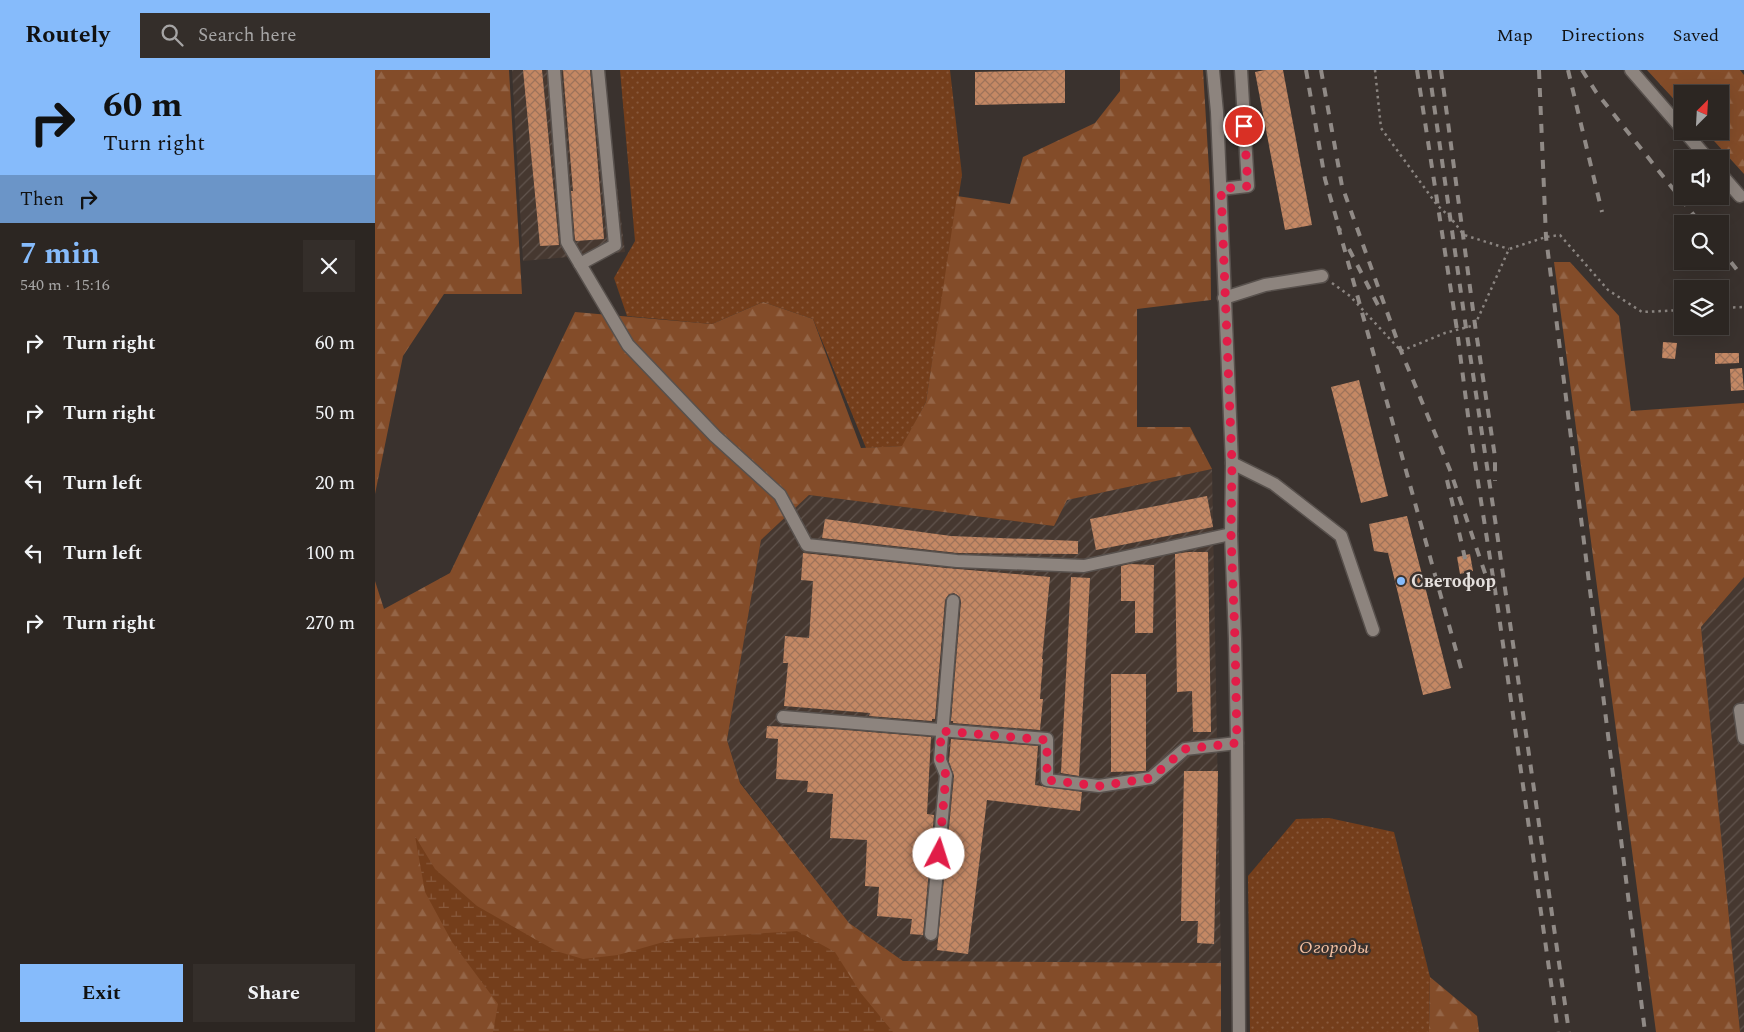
<!DOCTYPE html>
<meta charset="utf-8">
<style>
:root{--surface:#2c2622;--page:#342e2a;--text:#f1f3f6;--muted:#a6a5a5;--line:#484340;--accent:#86bbfb}
body{margin:0;font-family:Spectral,serif;background:var(--page);color:var(--text);height:100vh;display:flex;flex-direction:column;font-size:19px;white-space:nowrap}
*{box-sizing:border-box;margin:0}
p{font-size:16px;color:var(--muted)}
.icon{flex:none;width:28px;height:28px;fill:none;stroke:currentColor;stroke-width:2;stroke-linecap:round;stroke-linejoin:round}
.map{position:relative;flex:1;overflow:hidden}
.sheet{display:flex;flex-direction:column;background:var(--surface);width:375px}
.sheet>*{flex:none}
.hud{background:#86bbfb;color:#111;overflow:hidden}
.needle{width:32px;rotate:24deg}
.fabs{position:absolute;left:1299px;top:15px;display:grid;gap:10px}
.fabs a{display:grid;place-items:center;width:55px;height:55px;border-radius:0px;background:var(--surface);box-shadow:0 5px 20px #0002,0 0 0 1px var(--line);font-size:25px}
.pin{position:absolute;display:grid;place-items:center;width:42px;height:42px;color:#fff;margin:-21px;border:2px solid #fff;border-radius:50%;box-shadow:0 1px 5px #0007}
.me{position:absolute;width:55px;margin:-28px;rotate:5deg;stroke-linejoin:round;filter:drop-shadow(0 0 4px #0008)}
.turn{display:flex;align-items:center;gap:18px;height:105px;padding:0 20px;font-size:22px}
.turn .icon{width:65px;height:65px;stroke-width:2.5}
.turn b{display:block;font-size:35px;line-height:42px}
.then{display:flex;align-items:center;height:48px;padding:0 20px;background:#0003;gap:10px;font-size:19px}
.round{display:grid;place-items:center;flex:none;width:52px;height:52px;border-radius:0px;background:var(--page)}
.head{display:flex;align-items:center;justify-content:space-between;height:85px;padding:0 20px}
h1{font-size:30px;font-weight:700;line-height:38px;color:var(--accent)}
.cta{display:flex;gap:10px;margin-top:auto;padding:10px 20px}
.cta a{flex:1;height:58px;border-radius:0px;background:var(--accent);color:#111;font-size:20px;font-weight:700;line-height:58px;text-align:center}
.cta a+a{background:var(--page);color:var(--text)}
ul{padding:0;list-style:none}
li{display:flex;align-items:center;gap:15px;height:70px;padding:0 20px}
li div{flex:1}
li b{display:block;font-size:19px}
li em{font-style:normal}
header{display:flex;align-items:center;gap:30px;box-sizing:border-box;height:70px;padding:0 25px;background:var(--accent);color:#111}
header strong{font-size:24px}
nav{display:flex;gap:28px;margin-inline-start:auto;font-size:18px}
.search{width:350px;height:45px;background:var(--page);display:flex;align-items:center;gap:12px;box-sizing:border-box;padding:0 18px;border-radius:0px;color:var(--muted);font-size:19px}
main{display:flex;flex:1;min-height:0}
.map>svg:first-child{display:block}
.industrial{fill:url(#industrial-furrows)}
.grass{fill:url(#grass-dots)}
.forest{fill:url(#forest-firs)}
.wetland{fill:url(#wetland-marsh)}
.building{fill:url(#building-cross-hatch)}
.lines{fill:none;stroke-linecap:round;stroke-linejoin:round}
.minor-casing{stroke:#58514d;stroke-width:15}
.path{stroke:#8b8581;stroke-width:2.5;stroke-dasharray:2.5 4;stroke-linecap:butt}
.minor{stroke:#8d847e;stroke-width:12}
.rail{stroke:#908a86;stroke-width:4;stroke-dasharray:9 9;stroke-linecap:butt}
.route{stroke:#e11d48;stroke-width:9;stroke-dasharray:0 16.2}
.poi-dot{fill:#86bbfb;stroke:#3a322e;stroke-width:2}
.labels{text-anchor:middle;stroke-width:5;stroke-linejoin:round;paint-order:stroke}
.poi-label{font-size:18px;font-weight:bold;fill:#e4dfdc;stroke:#3a322e;text-anchor:start}
.park-label{font-size:18px;font-style:italic;fill:#f4c1a3;stroke:#3a322e}
</style>
<header>
<strong>Routely</strong>
<div class="search"><svg class="icon" aria-label="search" viewBox="0 0 24 24"><circle cx="10" cy="10" r="6"/><path d="M15 15l6 6"/></svg>Search here</div>
<nav><a>Map</a><a>Directions</a><a>Saved</a></nav>
</header>
<main>
<section class="sheet">
<div class="hud">
<div class="turn"><svg class="icon" aria-label="right" viewBox="0 0 24 24"><path d="M7 20v-9h11M14 6l5 5-5 5"/></svg><div><b>60 m</b>Turn right</div></div>
<div class="then">Then<svg class="icon" aria-label="right" viewBox="0 0 24 24"><path d="M7 20v-9h11M14 6l5 5-5 5"/></svg></div>
</div>
<div class="head"><div><h1>7 min</h1><p>540 m · 15:16</p></div><a class="round"><svg class="icon" aria-label="close" viewBox="0 0 24 24"><path d="M6 6l12 12M18 6L6 18"/></svg></a></div>
<ul>
<li><svg class="icon" aria-label="right" viewBox="0 0 24 24"><path d="M7 20v-9h11M14 6l5 5-5 5"/></svg><div><b>Turn right</b></div><em>60 m</em></li>
<li><svg class="icon" aria-label="right" viewBox="0 0 24 24"><path d="M7 20v-9h11M14 6l5 5-5 5"/></svg><div><b>Turn right</b></div><em>50 m</em></li>
<li><svg class="icon" aria-label="left" viewBox="0 0 24 24"><path d="M17 20v-9H6M10 6l-5 5 5 5"/></svg><div><b>Turn left</b></div><em>20 m</em></li>
<li><svg class="icon" aria-label="left" viewBox="0 0 24 24"><path d="M17 20v-9H6M10 6l-5 5 5 5"/></svg><div><b>Turn left</b></div><em>100 m</em></li>
<li><svg class="icon" aria-label="right" viewBox="0 0 24 24"><path d="M7 20v-9h11M14 6l5 5-5 5"/></svg><div><b>Turn right</b></div><em>270 m</em></li>
</ul>
<div class="cta"><a>Exit</a><a>Share</a></div>
</section>
<div class="map">
<svg width="1369" height="962" viewBox="0 0 1369 962">
<defs>
<pattern id="industrial-furrows" width="10" height="10" patternUnits="userSpaceOnUse" patternTransform="scale(1.25)"><rect width="10" height="10" fill="#463830"/><path d="M-1 1l2-2M0 10L10 0M9 11l2-2" fill="none" stroke="#61544d"/></pattern>
<pattern id="grass-dots" width="8" height="8" patternUnits="userSpaceOnUse" patternTransform="scale(1.25)"><rect width="8" height="8" fill="#743e1b"/><path d="M2 2h.1M6 6h.1" fill="none" stroke="#88593c" stroke-width="1.8" stroke-linecap="round"/></pattern>
<pattern id="forest-firs" width="22" height="20" patternUnits="userSpaceOnUse" patternTransform="scale(1.25)"><rect width="22" height="20" fill="#834c29"/><path d="M5 1l3.5 6h-7zM16 11l3.5 6h-7z" fill="#946547"/></pattern>
<pattern id="wetland-marsh" width="20" height="14" patternUnits="userSpaceOnUse" patternTransform="scale(1.25)"><rect width="20" height="14" fill="#743e1b"/><path d="M1 5h8M5 5V1M11 12h8M15 12V8" fill="none" stroke="#88593c"/></pattern>
<pattern id="building-cross-hatch" width="8" height="8" patternUnits="userSpaceOnUse" patternTransform="scale(1.25)"><rect width="8" height="8" fill="#c48864"/><path d="M0 0l8 8M0 8l8-8" fill="none" stroke="#9e735a"/></pattern>
</defs>
<rect width="100%" height="100%" fill="#3a322e"/>
<g class="industrial">
<polygon points="137,0 228,0 250,182 148,191"/>
<polygon points="837,399 846,893 528,891 474,853 365,712 352,670 386,470 434,425 678,456 691,430"/>
<polygon points="1369,507 1369,962 1365,962 1326,557"/>
</g>
<g class="grass">
<polygon points="245,0 575,0 587,105 551,332 528,376 491,378 438,249 388,232 337,254 252,246 239,208 260,171"/>
<polygon points="954,748 1019,762 1055,907 1054,962 875,962 873,806 921,749"/>
</g>
<g class="forest">
<polygon points="0,0 134,0 147,224 69,224 28,286 0,424"/>
<polygon points="745,0 828,0 835,116 836,230 762,239 762,357 815,357 837,399 692,430 679,456 434,425 386,470 352,670 365,713 474,853 528,891 846,893 846,962 0,962 0,511 9,539 75,503 200,242 337,254 388,232 438,249 486,378 527,376 551,332 582,126 635,134 648,87 720,53 745,21"/>
<polygon points="1272,0 1365,0 1369,5 1369,104 1330,61 1345,61 1345,24 1308,24 1307,38"/>
<polygon points="1179,192 1195,192 1244,246 1256,341 1369,333 1369,507 1326,557 1365,962 1281,962"/>
<polygon points="1055,907 1102,946 1104,962 1054,962"/>
</g>
<polygon class="wetland" points="40,766 60,799 102,836 181,881 208,889 243,885 299,869 422,861 460,882 485,922 518,962 118,962 123,934 77,872 50,822"/>
<g class="building">
<polygon points="148,0 167,0 184,175 165,176"/>
<polygon points="188,0 215,0 229,169 201,171 200,170 196,121 198,121"/>
<polygon points="690,0 690,33 600,35 600,2"/>
<polygon points="890,0 908,0 937,155 910,160 880,2"/>
<polygon points="1288,272 1302,273 1300,289 1287,288"/>
<polygon points="1340,283 1364,283 1364,293 1340,294"/>
<polygon points="1367,298 1369,320 1356,321 1355,299"/>
<polygon points="984,310 1013,426 986,433 956,317"/>
<polygon points="832,426 838,457 721,480 715,449"/>
<polygon points="1032,446 1076,618 1048,625 1013,483 999,481 994,454"/>
<polygon points="450,449 576,466 703,471 703,484 583,483 447,468"/>
<polygon points="813,482 833,482 836,662 818,662 817,621 802,622 800,484"/>
<polygon points="428,483 571,498 675,507 667,589 668,589 665,629 668,629 665,660 578,653 578,651 576,651 586,532 585,527 579,523 574,524 570,530 560,649 557,649 557,651 494,646 495,643 409,636 413,593 408,593 410,566 434,568 438,511 426,510"/>
<polygon points="1095,484 1098,501 1085,504 1082,487"/>
<polygon points="755,494 779,495 778,563 760,563 760,531 746,531 746,496"/>
<polygon points="696,507 715,508 704,706 686,703"/>
<polygon points="736,604 771,604 771,701 736,702"/>
<polygon points="392,656 458,659 556,667 552,744 559,745 548,865 535,864 537,849 502,846 504,817 490,816 492,770 455,768 458,724 432,722 433,711 401,709 403,669 391,668"/>
<polygon points="576,669 663,676 660,715 707,722 705,741 612,730 593,884 562,880 579,706 574,692"/>
<polygon points="809,701 843,701 839,874 822,873 823,851 806,851"/>
</g>
<g class="lines">
<defs>
<g id="minor">
<polyline points="179,0 192,172 253,275 340,366 405,425 432,475 582,491 709,496 856,464"/>
<polyline points="838,0 842,42 857,393 856,464 860,569 862,673 864,962"/>
<polyline points="1256,0 1308,60"/>
<polyline points="1309,61 1333,89"/>
<polyline points="1345,103 1365,126"/>
<polyline points="846,119 873,116 866,0"/>
<polyline points="205,194 240,175 223,0"/>
<polyline points="849,228 890,215 947,206"/>
<polyline points="857,393 899,414 966,466 998,560"/>
<polyline points="1369,640 1365,640 1369,668"/>
<polyline points="408,647 672,669 672,710 724,716 776,708 810,679 862,673"/>
<polyline points="556,864 571,705 565,690 578,531"/>
</g>
</defs>
<use href="#minor" class="minor-casing"/>
<g class="path">
<polyline points="1000,0 1006,58 1062,135 1075,147 1089,165 1134,179"/>
<polyline points="957,213 975,226 1026,281 1070,263 1100,255 1134,179 1171,167 1185,165 1233,220 1267,242 1308,240"/>
<polyline points="1345,238 1369,237"/>
</g>
<use href="#minor" class="minor"/>
<g class="rail">
<polyline points="931,0 950,109 965,161"/>
<polyline points="946,0 967,116 1026,281 1075,400 1113,512"/>
<polyline points="1042,0 1082,260 1095,361 1123,539 1183,962"/>
<polyline points="1054,0 1091,258 1121,456 1194,962"/>
<polyline points="1066,0 1100,255 1120,387 1120,411"/>
<polyline points="1164,0 1171,167 1270,962"/>
<polyline points="1193,0 1227,142"/>
<polyline points="1207,0 1221,22 1326,154"/>
<polyline points="963,156 1087,602"/>
<polyline points="1345,178 1366,205"/>
<polyline points="974,179 1006,241"/>
<polyline points="1072,410 1092,497"/>
</g>
</g>
<g class="lines">
<polyline class="route" points="564,784 571,705 565,690 566,661 672,670 672,710 724,716 776,708 810,679 862,673 860,569 856,464 857,394 846,119 873,116 869,56"/>
</g>
<circle class="poi-dot" cx="1026" cy="511" r="5"/>
<g class="labels">
<g class="poi-label">
<text x="1036" y="517">Светофор</text>
</g>
<g class="park-label">
<text x="959" y="883">Огороды</text>
</g>
</g>
</svg>
<div class="fabs">
<a><svg class="needle" viewBox="-14 -14 28 28"><path d="M0-13l5 13h-10z" fill="#e53935"/><path d="M0 13l5-13h-10z" fill="#a6a5a5"/></svg></a>
<a><svg class="icon" aria-label="sound" viewBox="0 0 24 24"><path d="M4 9h4l5-4v14l-5-4H4zM17 9q2 3 0 6"/></svg></a>
<a><svg class="icon" aria-label="search" viewBox="0 0 24 24"><circle cx="10" cy="10" r="6"/><path d="M15 15l6 6"/></svg></a>
<a><svg class="icon" aria-label="layers" viewBox="0 0 24 24"><path d="M12 4l9 5-9 5-9-5zM3 14l9 5 9-5"/></svg></a>
</div>
<div class="pin" style="left:869px;top:56px;background:#d93025"><svg class="icon" aria-label="arrive" viewBox="0 0 24 24"><path d="M6 21V4h12l-3 4 3 4H6"/></svg></div>
<svg class="me" style="left:564px;top:784px" viewBox="-20 -20 40 40"><circle r="19" fill="#fff"/><path d="M0-13L10 11 0 6-10 11z" fill="#e11d48"/></svg>
</div>
</main>
